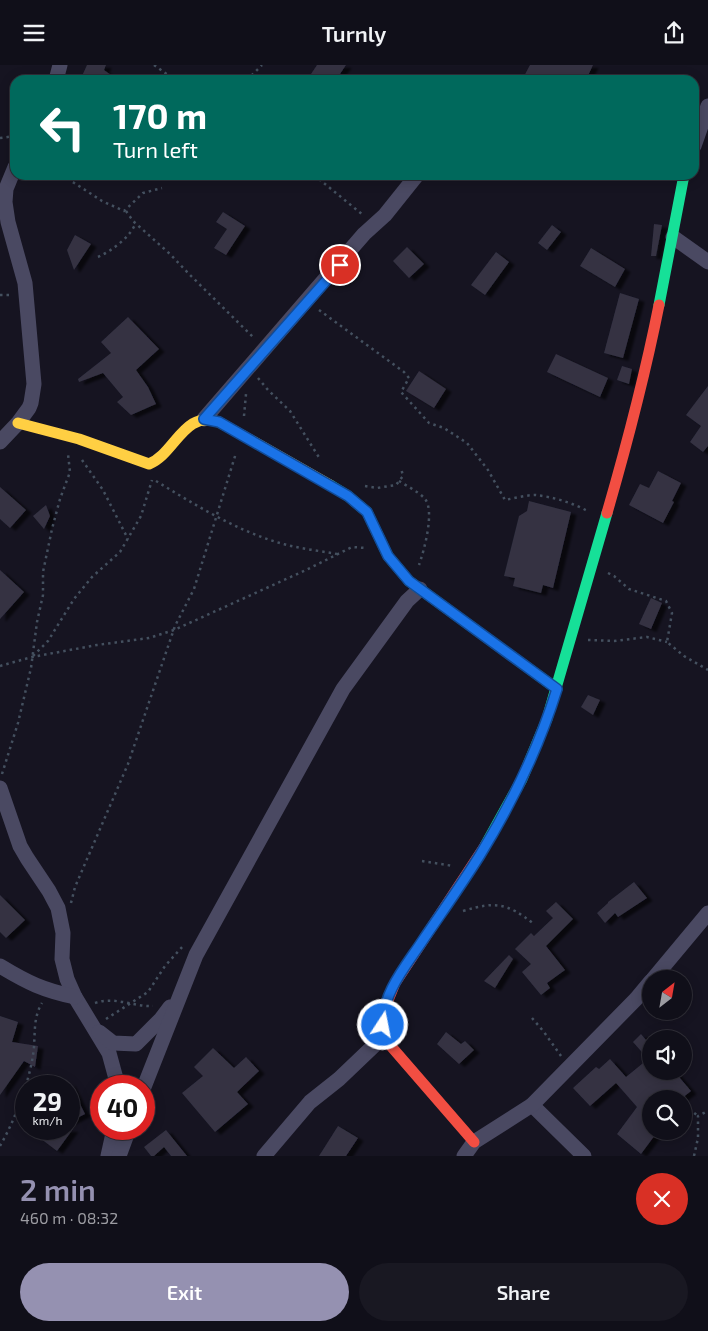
<!DOCTYPE html>
<meta charset="utf-8">
<style>
:root{--surface:#100f19;--page:#191822;--text:#f1f3f6;--muted:#9c9ca2;--line:#302f38;--accent:#9591b1}
body{margin:0;font-family:"Exo 2",sans-serif;background:var(--page);color:var(--text);height:100vh;display:flex;flex-direction:column;font-size:19px;white-space:nowrap}
*{box-sizing:border-box;margin:0}
p{font-size:16px;color:var(--muted)}
.icon{flex:none;width:28px;height:28px;fill:none;stroke:currentColor;stroke-width:2;stroke-linecap:round;stroke-linejoin:round}
.map{position:relative;height:1091px;overflow:hidden}
.side{display:flex;flex-direction:column;background:var(--surface);flex:1}
.side>*{flex:none}
.top-card{position:absolute;left:10px;top:10px;width:689px;height:105px;border-radius:15px;box-shadow:0 2px 12px #0003,0 0 0 1px var(--line);background:#00695c;color:#fff;overflow:hidden}
.needle{width:32px;rotate:31deg}
.controls{position:absolute;left:642px;top:905px;display:grid;gap:10px}
.controls a{display:grid;place-items:center;width:50px;height:50px;border-radius:50%;background:var(--surface);box-shadow:0 2px 12px #0003,0 0 0 1px var(--line);font-size:25px}
.speed{position:absolute;left:15px;top:1010px;display:flex;gap:10px;font-size:25px;font-weight:700;text-align:center}
.speed>*{display:grid;place-content:center;width:65px;height:65px;border-radius:50%;background:var(--surface);box-shadow:0 2px 12px #0003,0 0 0 1px var(--line);line-height:1}
.speed small{font-size:12px;font-weight:400}
.speed .limit{border:8px solid #d22;background:#fff;color:#111}
.pin{position:absolute;display:grid;place-items:center;width:42px;height:42px;color:#fff;margin:-21px;border:2px solid #fff;border-radius:50%;box-shadow:0 1px 5px #0007}
.me{position:absolute;width:55px;margin:-28px;rotate:11deg;stroke-linejoin:round;filter:drop-shadow(0 0 4px #0008)}
.turn{display:flex;align-items:center;gap:18px;height:105px;padding:0 20px;font-size:22px}
.turn .icon{width:65px;height:65px;stroke-width:2.5}
.turn b{display:block;font-size:35px;line-height:42px}
.round{display:grid;place-items:center;flex:none;width:52px;height:52px;border-radius:26px;background:var(--page)}
.headline{display:flex;align-items:center;justify-content:space-between;height:85px;padding:0 20px}
h1{font-size:30px;font-weight:600;line-height:38px;color:var(--accent)}
.action{display:flex;gap:10px;margin-top:auto;padding:10px 20px}
.action a{flex:1;height:58px;border-radius:30px;background:var(--accent);color:#fff;font-size:20px;font-weight:600;line-height:58px;text-align:center}
.action a+a{background:var(--page);color:var(--text)}
header{display:flex;justify-content:space-between;align-items:center;height:65px;padding:0 20px;background:var(--surface);font-size:22px;font-weight:600}
.map>svg:first-child{display:block}
.building{fill:#343243;filter:url(#shadow)}
.lines{fill:none;stroke-linecap:round;stroke-linejoin:round}
.path{stroke:#44505f;stroke-width:2.5;stroke-dasharray:2.5 4;stroke-linecap:butt}
.street{stroke:#4a4962;stroke-width:15}
.fast{stroke:#16e098;stroke-width:11}
.slow{stroke:#ffcf43;stroke-width:11}
.jam{stroke:#f24e42;stroke-width:11}
.route-casing{stroke:#114b97;stroke-width:12}
.route{stroke:#1a73e8;stroke-width:9}
</style>
<header><svg class="icon" aria-label="menu" viewBox="0 0 24 24"><path d="M4 6h16M4 12h16M4 18h16"/></svg>Turnly<svg class="icon" aria-label="share" viewBox="0 0 24 24"><path d="M12 15V3M7 8l5-5 5 5M5 13v7h14v-7"/></svg></header>
<div class="map">
<svg width="708" height="1091" viewBox="0 0 708 1091">
<defs>
<filter id="shadow"><feDropShadow dx="5.5" dy="3" stdDeviation="1" flood-color="#0009"/></filter>
</defs>
<rect width="100%" height="100%" fill="#161421"/>
<g class="building">
<polygon points="87,0 106,0 104,5 118,15 92,15 82,11"/>
<polygon points="317,0 346,0 336,15 307,15"/>
<polygon points="530,0 593,0 586,15 522,15"/>
<polygon points="223,147 245,161 226,190 214,183 227,164 216,157"/>
<polygon points="654,159 662,160 656,191 651,191"/>
<polygon points="552,160 561,167 547,185 538,178"/>
<polygon points="75,170 91,179 74,205 67,185"/>
<polygon points="407,182 424,199 409,213 393,196"/>
<polygon points="591,183 625,204 615,222 580,201"/>
<polygon points="496,187 509,197 485,230 471,220"/>
<polygon points="620,228 639,234 623,293 604,288"/>
<polygon points="128,252 159,284 136,305 148,322 156,339 131,350 117,337 123,332 103,308 79,317 78,314 111,288 101,277"/>
<polygon points="556,289 608,313 600,332 547,307"/>
<polygon points="622,301 632,304 629,319 617,315"/>
<polygon points="419,306 446,324 434,343 406,326"/>
<polygon points="708,321 708,381 703,387 690,377 701,361 686,350"/>
<polygon points="658,406 681,418 672,436 674,437 663,458 629,440 640,419 649,423"/>
<polygon points="0,422 26,445 10,463 0,454"/>
<polygon points="529,436 571,447 553,523 543,520 541,528 513,521 515,513 504,511 519,451 527,446"/>
<polygon points="46,440 50,451 44,464 33,451"/>
<polygon points="0,505 24,527 0,554"/>
<polygon points="651,533 662,538 651,564 639,559"/>
<polygon points="588,630 600,635 593,650 581,642"/>
<polygon points="634,817 647,833 618,852 615,848 605,858 597,848 608,838 608,837"/>
<polygon points="0,830 25,855 6,873 0,867"/>
<polygon points="556,837 573,854 546,881 565,905 547,918 550,923 541,930 522,907 531,899 515,884 531,868 534,871 553,853 546,846"/>
<polygon points="509,890 513,894 495,923 484,916"/>
<polygon points="0,951 18,957 12,977 38,981 35,1002 24,996 0,1030"/>
<polygon points="446,967 461,979 465,976 474,985 459,999 437,979"/>
<polygon points="641,969 651,981 651,1006 674,1006 691,1026 681,1034 651,1034 651,1066 658,1066 641,1089 617,1069 637,1042 616,1018 590,1041 573,1023 596,1002 599,1004 610,994 626,1012 648,994 633,977"/>
<polygon points="213,983 234,1003 246,992 259,1006 237,1027 248,1039 215,1067 182,1028 203,1011 194,1002"/>
<polygon points="69,1017 85,1049 69,1057"/>
<polygon points="338,1061 358,1073 346,1091 319,1091"/>
<polygon points="28,1064 73,1064 57,1086"/>
<polygon points="166,1065 187,1091 171,1091 164,1082 154,1091 151,1091 144,1082"/>
</g>
<g class="lines">
<g class="path">
<polyline points="154,0 175,15"/>
<polyline points="247,15 262,0"/>
<polyline points="0,73 15,71"/>
<polyline points="62,110 102,136 124,146 143,128 162,123"/>
<polyline points="314,110 363,150"/>
<polyline points="126,146 133,156 170,189 189,209 254,273"/>
<path d="M98,192C113,185 129,173 136,158"/>
<polyline points="0,230 12,230"/>
<path d="M319,245L404,307L409,313L401,327L429,358L444,363L467,378L488,405L505,435C515,433 526,430 536,430C553,432 574,438 589,447"/>
<polyline points="258,313 268,325 290,346 320,394"/>
<polyline points="244,351 246,329"/>
<polyline points="82,395 103,425 128,474"/>
<path d="M156,416C197,441 240,468 287,480C303,484 321,486 337,489"/>
<path d="M399,416C407,421 419,427 425,434C435,446 424,486 419,500"/>
<polyline points="365,421 377,423 396,420 403,411 401,403"/>
<polyline points="608,508 614,511 629,524 666,536 672,548 667,577 684,591 708,605"/>
<polyline points="588,575 614,576 647,572 667,577"/>
<polyline points="33,591 48,576 74,534 92,512 120,487 141,451 152,415"/>
<polyline points="0,601 32,592 97,580 149,573 174,565 306,505 352,482 366,483"/>
<polyline points="2,709 18,658 31,603 37,557 43,530 43,507 52,464 60,434 70,407 68,389"/>
<polyline points="422,796 453,801"/>
<polyline points="71,838 75,822 128,699 175,561 194,524 236,388"/>
<path d="M463,846C496,836 507,838 534,859"/>
<path d="M95,938C115,931 133,942 153,941"/>
<polyline points="532,953 544,967 561,991"/>
<polyline points="106,954 148,927 165,901 183,881"/>
<polyline points="684,1040 698,1051"/>
<path d="M0,1081C14,1057 29,1018 33,990C36,973 32,954 42,938"/>
<polyline points="694,1091 698,1073 698,1051 708,1046"/>
</g>
<g class="street">
<polyline points="56,15 60,0"/>
<polyline points="694,81 708,41"/>
<polyline points="673,172 708,197"/>
<polyline points="204,354 364,169 385,150 417,110"/>
<polyline points="0,377 18,358 29,343 31,338 34,319 25,218 8,157 5,137 6,124 15,102"/>
<polyline points="0,723 20,781 27,793 49,826 58,843 63,868 62,894 67,914 75,932 109,988 118,1021"/>
<path d="M0,901C28,918 43,925 75,932"/>
<polyline points="653,914 708,848"/>
<polyline points="99,967 113,978 136,979 161,954 170,942"/>
<polyline points="144,1022 196,890 343,624 407,536 420,524"/>
<polyline points="532,1040 584,1091"/>
<polyline points="108,1091 114,1064"/>
<polyline points="119,1091 129,1064"/>
<polyline points="264,1091 310,1037 339,1014 383,972"/>
<polyline points="464,1091 474,1077 532,1040 636,934 651,916"/>
</g>
<g class="fast">
<polyline points="659,240 684,110"/>
<polyline points="330,420 348,431 367,447 388,491 409,516 557,624"/>
<polyline points="485,781 522,714 547,654 607,448"/>
</g>
<path class="slow" d="M18,358L79,374L149,399C175,389 184,344 219,357L330,420"/>
<g class="jam">
<path d="M607,448C627,379 645,310 659,240"/>
<polyline points="474,1077 383,972 383,948 395,918 485,781"/>
</g>
</g>
<g class="lines">
<defs>
<path id="route" d="M340,200L204,354L219,357L348,431L367,447L388,491L409,516L557,624C539,682 512,738 480,790C462,819 442,847 423,875C406,901 382,928 383,960"/>
</defs>
<use href="#route" class="route-casing"/>
<use href="#route" class="route"/>
</g>
</svg>
<div class="controls">
<a><svg class="needle" viewBox="-14 -14 28 28"><path d="M0-13l5 13h-10z" fill="#e53935"/><path d="M0 13l5-13h-10z" fill="#9c9ca2"/></svg></a>
<a><svg class="icon" aria-label="sound" viewBox="0 0 24 24"><path d="M4 9h4l5-4v14l-5-4H4zM17 9q2 3 0 6"/></svg></a>
<a><svg class="icon" aria-label="search" viewBox="0 0 24 24"><circle cx="10" cy="10" r="6"/><path d="M15 15l6 6"/></svg></a>
</div>
<div class="speed"><div>29<small>km/h</small></div><div class="limit">40</div></div>
<div class="pin" style="left:340px;top:200px;background:#d93025"><svg class="icon" aria-label="arrive" viewBox="0 0 24 24"><path d="M6 21V4h12l-3 4 3 4H6"/></svg></div>
<svg class="me" style="left:383px;top:960px" viewBox="-20 -20 40 40"><circle r="17" fill="#1a73e8" stroke="#fff" stroke-width="3"/><path d="M0-11L8 9 0 5-8 9z" fill="#fff"/></svg>
<div class="top-card">
<div class="turn"><svg class="icon" aria-label="left" viewBox="0 0 24 24"><path d="M17 20v-9H6M10 6l-5 5 5 5"/></svg><div><b>170 m</b>Turn left</div></div>
</div>
</div>
<section class="side">
<div class="headline"><div><h1>2 min</h1><p>460 m · 08:32</p></div><a class="round" style="background:#d93025;color:#fff"><svg class="icon" aria-label="close" viewBox="0 0 24 24"><path d="M6 6l12 12M18 6L6 18"/></svg></a></div>
<div class="action"><a>Exit</a><a>Share</a></div>
</section>
